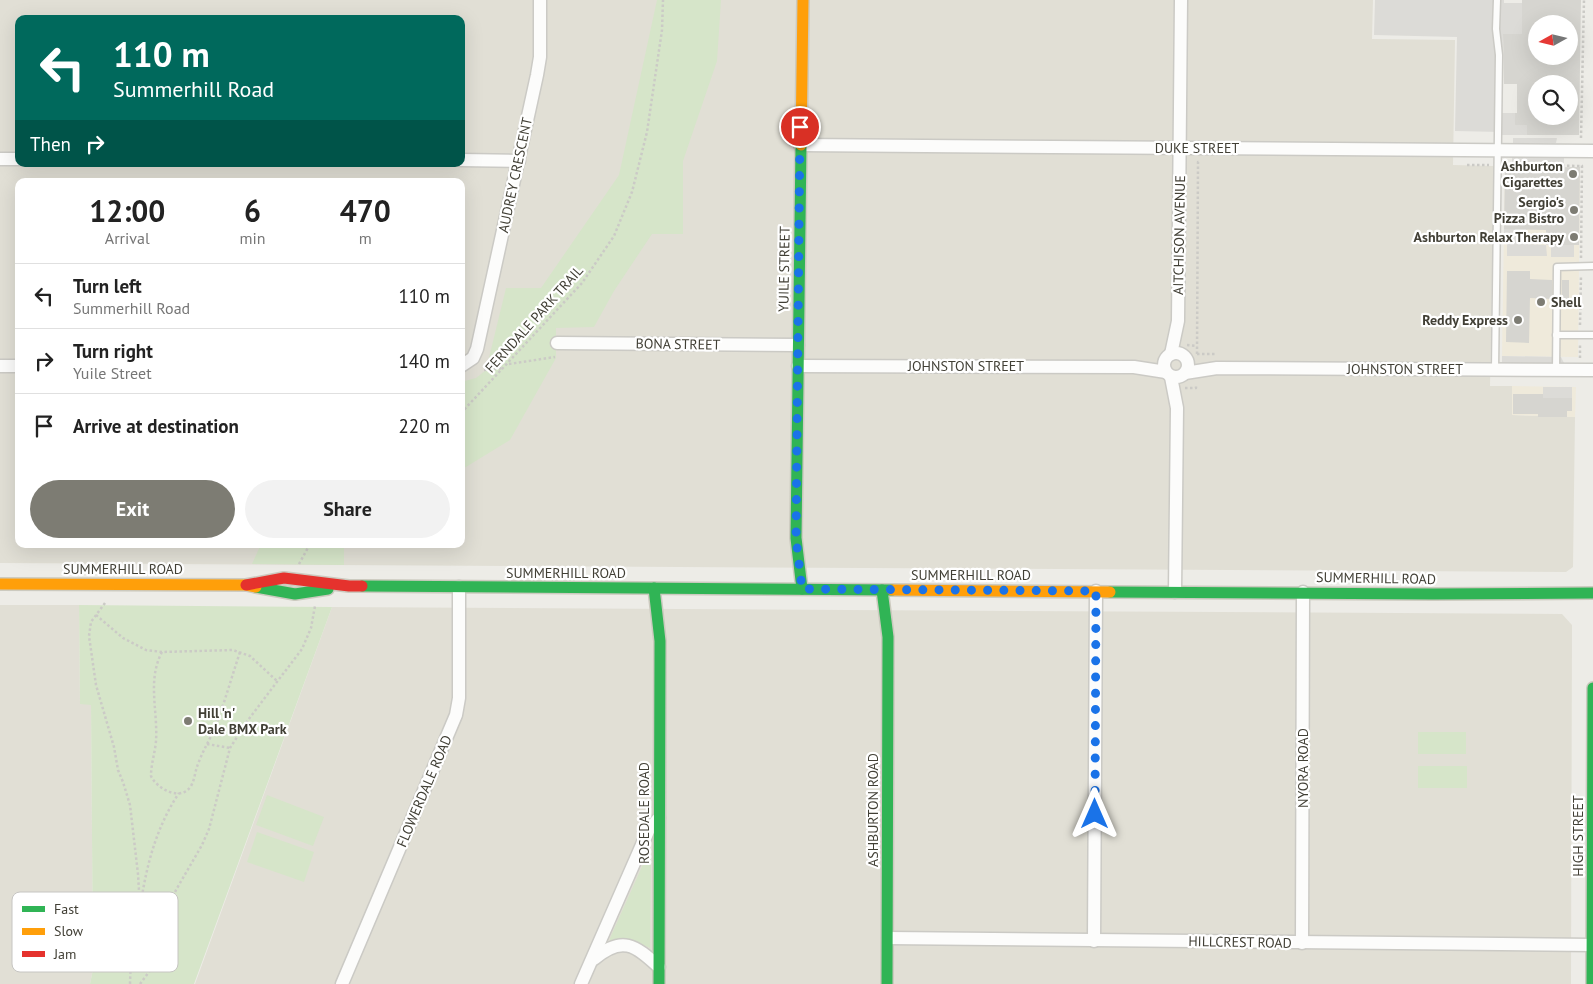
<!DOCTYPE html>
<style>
:root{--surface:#fff;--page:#f2f2f2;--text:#222;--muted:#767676;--line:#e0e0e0;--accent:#7d7c73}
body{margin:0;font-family:"PT Sans",sans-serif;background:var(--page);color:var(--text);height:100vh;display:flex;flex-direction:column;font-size:19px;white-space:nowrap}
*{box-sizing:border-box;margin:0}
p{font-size:16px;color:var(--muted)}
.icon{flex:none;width:28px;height:28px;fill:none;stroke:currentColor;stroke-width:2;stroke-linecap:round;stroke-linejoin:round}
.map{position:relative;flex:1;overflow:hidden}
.sheet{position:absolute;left:15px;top:178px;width:450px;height:370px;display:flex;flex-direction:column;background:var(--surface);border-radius:10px;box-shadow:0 5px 20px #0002}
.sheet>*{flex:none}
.hud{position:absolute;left:15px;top:15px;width:450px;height:152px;border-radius:10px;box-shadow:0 5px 20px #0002;background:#00695c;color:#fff;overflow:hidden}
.needle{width:32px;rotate:262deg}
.fabs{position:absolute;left:1528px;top:15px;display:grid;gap:10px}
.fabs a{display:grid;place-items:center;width:50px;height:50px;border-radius:50%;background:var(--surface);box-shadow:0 5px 20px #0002;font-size:25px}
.pin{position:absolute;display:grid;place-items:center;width:42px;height:42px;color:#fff;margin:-21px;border:2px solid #fff;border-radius:50%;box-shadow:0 1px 5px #0007}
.me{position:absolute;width:55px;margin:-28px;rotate:0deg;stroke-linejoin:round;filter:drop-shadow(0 0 4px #0008)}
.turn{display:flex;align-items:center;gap:18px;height:105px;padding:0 15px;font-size:22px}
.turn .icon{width:65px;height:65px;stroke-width:2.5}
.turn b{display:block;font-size:35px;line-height:42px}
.then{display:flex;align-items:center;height:48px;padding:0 15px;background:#0003;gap:10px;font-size:19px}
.eta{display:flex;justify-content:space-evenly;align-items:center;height:85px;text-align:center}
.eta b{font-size:30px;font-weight:600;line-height:35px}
.cta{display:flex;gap:10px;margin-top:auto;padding:10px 15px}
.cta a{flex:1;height:58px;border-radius:30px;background:var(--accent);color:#fff;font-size:20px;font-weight:600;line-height:58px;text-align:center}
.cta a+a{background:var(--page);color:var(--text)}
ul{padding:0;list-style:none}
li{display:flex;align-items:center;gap:15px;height:65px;padding:0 15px;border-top:1px solid var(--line)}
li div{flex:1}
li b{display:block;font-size:19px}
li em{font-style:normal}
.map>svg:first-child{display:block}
.residential{fill:#e1dfd5;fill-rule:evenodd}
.commercial{fill:#efeadb}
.green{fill:#d6e5c9}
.parking{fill:#dcdbd7}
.building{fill:#d6d5d0;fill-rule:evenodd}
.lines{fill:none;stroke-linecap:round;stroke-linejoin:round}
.lane-casing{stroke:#cbcac5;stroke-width:9}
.street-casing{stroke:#cbcac5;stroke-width:15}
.fast-casing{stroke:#cccabf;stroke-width:14}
.slow-casing{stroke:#cccabf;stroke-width:14}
.jam-casing{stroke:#cccabf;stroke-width:14}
.path{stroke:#cbcac6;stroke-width:2.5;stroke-dasharray:2.5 2.5;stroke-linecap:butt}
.lane{stroke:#fcfcfb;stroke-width:6}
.street{stroke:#fcfcfb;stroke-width:12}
.fast{stroke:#30b455;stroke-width:11}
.slow{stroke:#ff9f0a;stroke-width:11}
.jam{stroke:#e5322d;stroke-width:11}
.route{stroke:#1a73e8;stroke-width:9;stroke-dasharray:0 16.2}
.poi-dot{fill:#7d7c73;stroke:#fff;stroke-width:2}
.labels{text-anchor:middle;stroke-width:4.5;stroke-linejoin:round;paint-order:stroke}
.street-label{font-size:14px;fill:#413f35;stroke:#fff}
.poi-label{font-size:14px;font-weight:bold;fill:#413f35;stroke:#fff;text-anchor:end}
.key{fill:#fff;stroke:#c6c5c2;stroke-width:1}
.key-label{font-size:14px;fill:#413f35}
</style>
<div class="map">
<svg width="1593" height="984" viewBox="0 0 1593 984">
<rect width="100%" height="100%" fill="#edece7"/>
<g class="residential">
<path d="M0,0H1373L1372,39L1455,40L1453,165L1494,166L1490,386H1512V415L1575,417L1573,567L1566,572L0,563ZM19,19H461V164H19ZM19,181H461V544H19Z"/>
<polygon points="0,605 79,605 80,704 91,704 93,969 90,984 0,984"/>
<polygon points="332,607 1562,614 1572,625 1571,984 195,984"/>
</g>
<g class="commercial">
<polygon points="1580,167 1578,357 1502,356 1505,168"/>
<polygon points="1512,386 1576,387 1575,417 1512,415"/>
</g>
<g class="green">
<polygon points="657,0 721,0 717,61 683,161 683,234 652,234 614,291 594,327 556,328 556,358 510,440 461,470 461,382 476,378 486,370 506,288 541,288 619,175"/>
<polygon points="261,544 344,544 344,565 252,564"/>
<polygon points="79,605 332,607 194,984 90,984 93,969 91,705 80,704"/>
<rect x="1418" y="732" width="48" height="22"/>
<rect x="1418" y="766" width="49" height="22"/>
<polygon points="267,795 324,817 313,846 256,825"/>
<polygon points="257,832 314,852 304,882 247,862"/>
<polygon points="649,851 651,852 650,948 629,939 610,941 610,938"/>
</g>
<g class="parking">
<polygon points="1375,0 1504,0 1504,3 1522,3 1522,34 1503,34 1502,113 1515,113 1515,125 1527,125 1527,135 1501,135 1501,132 1455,131 1457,37 1374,35"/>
<polygon points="1513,138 1557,138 1556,143 1513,143"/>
<polygon points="1512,157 1564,158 1564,164 1512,163"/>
<polygon points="1504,229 1527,229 1527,244 1546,245 1547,256 1507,256 1507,244 1504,244"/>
<rect x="1551" y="245" width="23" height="12"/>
<polygon points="1502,356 1561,357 1564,363 1502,363"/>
<rect x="1543" y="387" width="29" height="11"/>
</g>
<g class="building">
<path d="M1522,0H1581L1579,135H1527V125H1515V113H1517V84H1504L1503,34H1522ZM1536,24H1569V56H1536ZM1536,84H1569V116H1536Z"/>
<polygon points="1580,167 1579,245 1546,245 1546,230 1504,229 1505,168"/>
<polygon points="1507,271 1530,271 1530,279 1552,280 1552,299 1530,298 1529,343 1506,342"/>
<rect x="1562" y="280" width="7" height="19"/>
<polygon points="1513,394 1543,394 1543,398 1572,398 1572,411 1567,411 1567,417 1538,417 1538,414 1513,414"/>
</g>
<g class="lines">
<defs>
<g id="lane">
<polyline points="1556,335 1593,335"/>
<polyline points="1495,370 1499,55 1496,29 1497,0"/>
<polyline points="1556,371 1557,267 1593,266"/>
</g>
<g id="street">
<polyline points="800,145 1593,151"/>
<polyline points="0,159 19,159"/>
<polyline points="461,160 519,161"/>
<polyline points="557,343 798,345"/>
<circle cx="1176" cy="365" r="12"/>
<polyline points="1171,354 1178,321 1181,0"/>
<polyline points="0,366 19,366"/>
<polyline points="461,366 473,358 477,349 537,75 540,57 540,0"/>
<polyline points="798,366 1134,367 1166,372"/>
<polyline points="1185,373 1217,368 1593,370"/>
<polyline points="1171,377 1177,408 1175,592"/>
<polyline points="888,938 1592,945"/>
<polyline points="1094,941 1096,591"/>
<polyline points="1302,943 1303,592"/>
<path d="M594,959C622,935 635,945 659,967"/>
<polyline points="342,984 456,715 459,698 459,587"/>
<polyline points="581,984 645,838 649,829 659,818"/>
</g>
<g id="fast">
<polyline points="801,145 796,538 802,589"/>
<polyline points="362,586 892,590"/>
<polyline points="256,587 295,594 328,589"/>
<polyline points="654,588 660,641 659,984"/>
<polyline points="882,590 888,637 887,984"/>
<polyline points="1110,592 1433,594 1593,593"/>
<polyline points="1592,984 1593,688"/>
</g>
<g id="slow">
<polyline points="801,145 803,0"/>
<polyline points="0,584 246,585 256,587"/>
<polyline points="892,590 1110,592"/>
</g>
<polyline id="jam" points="246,585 284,578 349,586 362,586"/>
</defs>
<use href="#lane" class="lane-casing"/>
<use href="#street" class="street-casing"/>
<use href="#fast" class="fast-casing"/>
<use href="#slow" class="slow-casing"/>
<use href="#jam" class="jam-casing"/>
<g class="path">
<polyline points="1581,138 1584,0"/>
<polyline points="1467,165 1489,165"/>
<polyline points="1507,165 1583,166"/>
<polyline points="1581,258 1582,164"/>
<polyline points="1580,325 1581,276"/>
<polyline points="1187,345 1197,346"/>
<polyline points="1197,354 1215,354"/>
<polyline points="1197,354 1198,162 1201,162"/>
<polyline points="1580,358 1580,343"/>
<polyline points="509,364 555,357"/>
<polyline points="484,370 503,368"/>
<polyline points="1185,388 1196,388 1196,384"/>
<polyline points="461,413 582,283 614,236 632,192 647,132 662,30 663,0"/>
<polyline points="299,564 310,544"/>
<polyline points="105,603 91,622 89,636 96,685 114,747 118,770 123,782 130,805 138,874 140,907 131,952 130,984"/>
<polyline points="96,615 123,638 146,650 162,652 233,650 250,656 277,681"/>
<path d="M162,652C147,680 158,711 156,741C155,753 151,764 151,776C157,789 181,802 191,786C195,779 195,771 198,764C203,750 211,738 216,725C225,701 232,676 240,652"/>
<polyline points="207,744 230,748"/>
<path d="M141,902C147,863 157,826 179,793"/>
<polyline points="140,984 154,965 159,955 169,907 176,890 202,845 209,829 230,748 248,720 302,649 311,628 315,606"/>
</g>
<use href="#lane" class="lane"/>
<use href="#street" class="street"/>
<use href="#fast" class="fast"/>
<use href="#slow" class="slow"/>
<use href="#jam" class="jam"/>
</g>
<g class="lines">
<polyline class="route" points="800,127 796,538 802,589 1096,591 1095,814"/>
</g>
<g class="poi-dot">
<circle cx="1573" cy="174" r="5"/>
<circle cx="1574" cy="210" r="5"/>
<circle cx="1574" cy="237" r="5"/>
<circle cx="1541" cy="302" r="5"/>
<circle cx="1518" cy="320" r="5"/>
<circle cx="188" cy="721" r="5"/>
</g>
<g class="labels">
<g class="street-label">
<text x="1197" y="153">DUKE STREET</text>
<text transform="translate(515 175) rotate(-78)" y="5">AUDREY CRESCENT</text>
<text transform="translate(1179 235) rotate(-89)" y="5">AITCHISON AVENUE</text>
<text transform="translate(784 269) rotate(-89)" y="5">YUILE STREET</text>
<text transform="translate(534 319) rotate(-48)" y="5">FERNDALE PARK TRAIL</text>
<text transform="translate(678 344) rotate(1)" y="5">BONA STREET</text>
<text x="966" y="371">JOHNSTON STREET</text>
<text x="1405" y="374">JOHNSTON STREET</text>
<text x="123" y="574">SUMMERHILL ROAD</text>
<text x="566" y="578">SUMMERHILL ROAD</text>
<text x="971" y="580">SUMMERHILL ROAD</text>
<text transform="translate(1376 578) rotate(1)" y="5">SUMMERHILL ROAD</text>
<text transform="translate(1303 768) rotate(-90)" y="5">NYORA ROAD</text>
<text transform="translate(424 791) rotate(-67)" y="5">FLOWERDALE ROAD</text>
<text transform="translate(873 810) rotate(-90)" y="5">ASHBURTON ROAD</text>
<text transform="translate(644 813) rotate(-90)" y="5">ROSEDALE ROAD</text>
<text transform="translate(1578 836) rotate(-90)" y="5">HIGH STREET</text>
<text transform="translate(1240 942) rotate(1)" y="5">HILLCREST ROAD</text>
</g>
<g class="poi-label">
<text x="1563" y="171">Ashburton<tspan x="1563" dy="16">Cigarettes</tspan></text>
<text x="1564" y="207">Sergio's<tspan x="1564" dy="16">Pizza Bistro</tspan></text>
<text x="1564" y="242">Ashburton Relax Therapy</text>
<text x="1551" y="307" text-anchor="start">Shell</text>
<text x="1508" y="325">Reddy Express</text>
<text x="198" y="718" text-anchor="start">Hill 'n'<tspan x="198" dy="16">Dale BMX Park</tspan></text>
</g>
</g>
<rect x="12" y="892" width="166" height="80" rx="8" class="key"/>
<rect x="22" y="906" width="23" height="6" fill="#30b455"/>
<rect x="22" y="928" width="23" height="7" fill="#ff9f0a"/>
<rect x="22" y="951" width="23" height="6" fill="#e5322d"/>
<g class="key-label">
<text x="54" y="914">Fast</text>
<text x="54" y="936">Slow</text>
<text x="54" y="959">Jam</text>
</g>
</svg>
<div class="fabs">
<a><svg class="needle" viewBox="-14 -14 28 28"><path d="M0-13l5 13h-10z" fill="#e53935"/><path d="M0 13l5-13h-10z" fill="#767676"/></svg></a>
<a><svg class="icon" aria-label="search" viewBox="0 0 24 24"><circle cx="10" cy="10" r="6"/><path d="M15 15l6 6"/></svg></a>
</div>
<div class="pin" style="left:800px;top:127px;background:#d93025"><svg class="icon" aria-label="arrive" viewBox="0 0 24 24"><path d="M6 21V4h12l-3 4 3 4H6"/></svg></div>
<svg class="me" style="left:1095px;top:814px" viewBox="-20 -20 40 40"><path d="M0-17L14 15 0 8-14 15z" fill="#1a73e8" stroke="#fff" stroke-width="4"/></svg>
<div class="hud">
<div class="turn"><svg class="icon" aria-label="left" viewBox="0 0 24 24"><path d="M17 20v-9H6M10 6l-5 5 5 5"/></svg><div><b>110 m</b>Summerhill Road</div></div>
<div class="then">Then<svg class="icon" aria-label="right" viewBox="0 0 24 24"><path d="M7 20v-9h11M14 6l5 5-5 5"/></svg></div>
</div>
<section class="sheet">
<div class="eta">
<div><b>12:00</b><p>Arrival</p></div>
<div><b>6</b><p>min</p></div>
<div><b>470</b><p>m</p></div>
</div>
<ul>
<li><svg class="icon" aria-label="left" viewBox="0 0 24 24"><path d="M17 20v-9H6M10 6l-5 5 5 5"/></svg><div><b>Turn left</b><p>Summerhill Road</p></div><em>110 m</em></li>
<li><svg class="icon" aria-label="right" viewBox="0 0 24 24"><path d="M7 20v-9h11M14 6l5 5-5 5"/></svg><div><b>Turn right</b><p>Yuile Street</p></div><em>140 m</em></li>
<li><svg class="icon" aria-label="arrive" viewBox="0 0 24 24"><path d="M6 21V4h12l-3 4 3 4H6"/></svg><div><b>Arrive at destination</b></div><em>220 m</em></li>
</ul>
<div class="cta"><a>Exit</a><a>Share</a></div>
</section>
</div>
